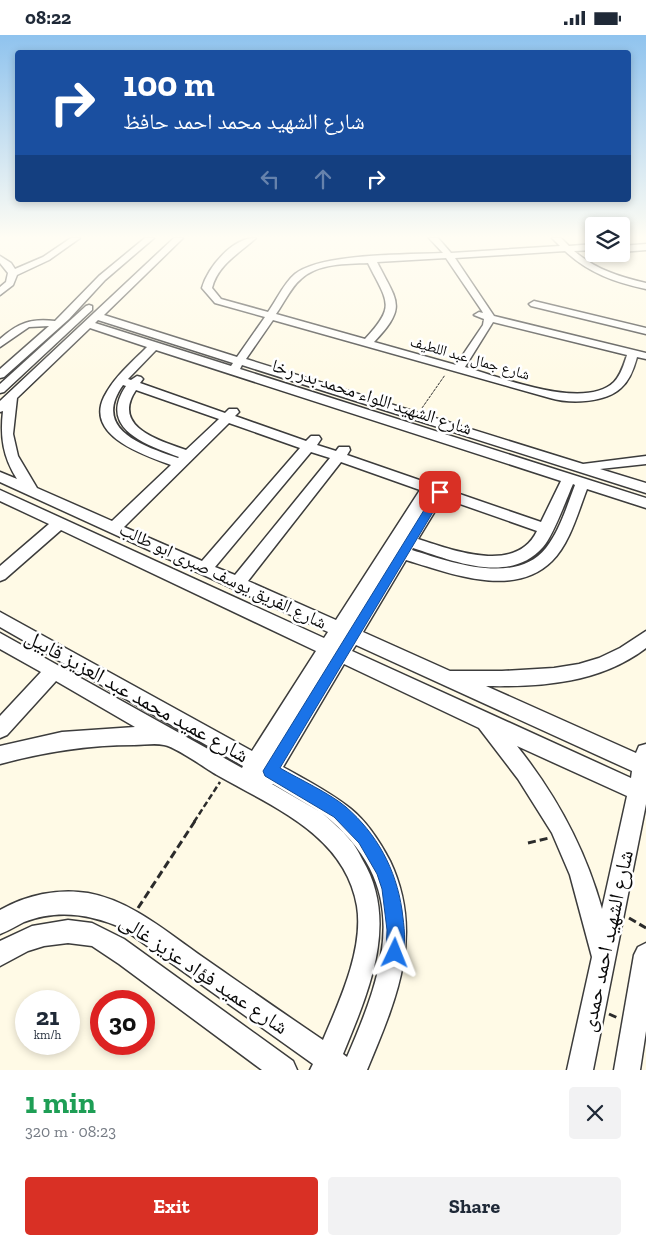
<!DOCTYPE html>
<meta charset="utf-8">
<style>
:root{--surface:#fff;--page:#f2f2f3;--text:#1f2937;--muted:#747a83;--accent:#d93025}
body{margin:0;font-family:"Zilla Slab","Noto Naskh Arabic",serif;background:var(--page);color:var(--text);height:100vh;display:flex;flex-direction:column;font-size:19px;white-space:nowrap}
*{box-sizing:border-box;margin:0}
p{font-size:16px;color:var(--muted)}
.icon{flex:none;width:28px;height:28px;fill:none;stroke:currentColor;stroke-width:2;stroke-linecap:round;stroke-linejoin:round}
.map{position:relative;height:1035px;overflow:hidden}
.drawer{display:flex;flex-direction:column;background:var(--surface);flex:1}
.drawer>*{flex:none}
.top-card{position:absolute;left:15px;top:15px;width:616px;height:152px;border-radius:5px;box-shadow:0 2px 8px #0003;background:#1a4fa0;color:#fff;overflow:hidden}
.tools{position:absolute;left:585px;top:182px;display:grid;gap:10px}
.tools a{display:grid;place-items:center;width:45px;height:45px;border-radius:5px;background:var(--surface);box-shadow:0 2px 8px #0003;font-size:25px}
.speed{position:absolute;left:15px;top:955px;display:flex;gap:10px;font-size:25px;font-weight:700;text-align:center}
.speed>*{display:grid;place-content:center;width:65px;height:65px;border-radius:50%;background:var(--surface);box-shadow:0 2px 8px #0003;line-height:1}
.speed small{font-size:12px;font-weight:400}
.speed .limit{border:8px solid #d22;background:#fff;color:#111}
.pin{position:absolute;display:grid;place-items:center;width:42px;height:42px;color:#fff;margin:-21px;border-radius:10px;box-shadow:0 2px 8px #0006}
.me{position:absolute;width:55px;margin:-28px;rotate:2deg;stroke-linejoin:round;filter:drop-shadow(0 0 4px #0008)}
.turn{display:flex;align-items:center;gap:18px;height:105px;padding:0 25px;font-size:22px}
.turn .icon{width:65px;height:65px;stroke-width:2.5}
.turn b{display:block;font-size:35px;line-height:42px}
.lanes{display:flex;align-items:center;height:48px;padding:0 25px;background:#0003;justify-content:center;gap:25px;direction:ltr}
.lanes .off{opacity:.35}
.round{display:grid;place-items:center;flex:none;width:52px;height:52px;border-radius:5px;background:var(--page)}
.summary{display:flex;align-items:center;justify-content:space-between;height:85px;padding:0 25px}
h1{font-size:30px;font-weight:800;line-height:38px;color:#1e9e55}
.cta{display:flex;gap:10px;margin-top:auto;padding:10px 25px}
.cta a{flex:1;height:58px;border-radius:5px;background:var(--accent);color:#fff;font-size:20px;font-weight:800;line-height:58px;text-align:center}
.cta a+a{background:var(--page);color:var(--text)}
.status{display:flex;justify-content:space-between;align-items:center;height:35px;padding:0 25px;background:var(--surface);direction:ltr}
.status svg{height:14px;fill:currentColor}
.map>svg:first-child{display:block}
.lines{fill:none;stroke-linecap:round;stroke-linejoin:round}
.minor-casing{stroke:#3c3c3c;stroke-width:3}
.path-far2{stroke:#2b2b2b;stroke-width:1;stroke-dasharray:3 1;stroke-linecap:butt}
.path-far1{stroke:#2b2b2b;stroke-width:2.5;stroke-dasharray:6 3;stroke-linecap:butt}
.path{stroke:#2b2b2b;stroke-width:3;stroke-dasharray:8 4;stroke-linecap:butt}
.minor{fill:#fff;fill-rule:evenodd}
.route{fill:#1a73e8;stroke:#114b97}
.labels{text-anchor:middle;stroke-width:5;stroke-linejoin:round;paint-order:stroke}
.far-street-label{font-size:15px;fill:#090909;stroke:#fff}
.street-label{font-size:18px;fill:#090909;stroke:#fff}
.near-street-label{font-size:21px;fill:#090909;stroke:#fff}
</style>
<div class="status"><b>08:22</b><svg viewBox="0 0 49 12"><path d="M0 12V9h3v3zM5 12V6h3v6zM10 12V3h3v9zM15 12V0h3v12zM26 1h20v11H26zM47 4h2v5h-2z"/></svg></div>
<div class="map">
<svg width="646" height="1035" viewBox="0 0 646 1035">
<rect width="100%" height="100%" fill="#fffae6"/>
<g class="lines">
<defs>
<g id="minor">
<polygon points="71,203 80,203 49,225 17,240 13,250 0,260 0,252 6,247 8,238 0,228 0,221 11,228 15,234 43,222"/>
<path d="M145,203H154L105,245L69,284L4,342L0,343V334L49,291L29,292L0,312V304C18,288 31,283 55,286L99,241Z"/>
<path d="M174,203H183L104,280L237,322L265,282L215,268L202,253C208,232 233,202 256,203C240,218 218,229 212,253L221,264L268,277C276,266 284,248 295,239C321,218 407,220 443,218L429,203H438L451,218L560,211L552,203H561L569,211L594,209V215L574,216C595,234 619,242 646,248V254C614,247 589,238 565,216L455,223L494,281L646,318V324L637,322C634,333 630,345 621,353C605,368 570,369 550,363L273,285L246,324L583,429L646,421V429L600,434L646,448V458L242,330L240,334L646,463V473L587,454C578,477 570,508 552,526C514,564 449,538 406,525L363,597L450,636H502L554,633L579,629L599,623L620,613L646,596V613C600,648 542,652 486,651L636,718L639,711L646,709V769L593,1035H567L592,922L570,840L552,798L518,744L479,693L344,629L283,732C306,745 330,757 351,774C368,788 380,807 390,826C425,900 396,965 367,1035H310L313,1029L122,893C91,879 57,874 24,887C16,891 8,896 0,899V875C26,860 58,853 88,858C132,866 168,898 204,923C243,950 283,978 323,1005C339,967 364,914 357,871C345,800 273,772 217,740C205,733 176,712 164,710C155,708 144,710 134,710C88,710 44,717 0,729V711L62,697L135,692L56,646L7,700L0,703V681L41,637L0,614V598L242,733L243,731L0,592V577L252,716L316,616L61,495L5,544L0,546V531L49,489L0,466V455L324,603L328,597L0,447V437L17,444C3,422 0,402 3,376L0,377V366ZM446,223L482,276L483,278L479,277L474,280L484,284L483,290L456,330L374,307C408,271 397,267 377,227ZM368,228C387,267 397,270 365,304L276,279C284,268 291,252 301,244C318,228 346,229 368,228ZM98,285L233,328L231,331L95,288ZM493,287L627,320C624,329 621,340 614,347C584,376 500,342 465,332ZM90,293L147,312C132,327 114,342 104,362C85,401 144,420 171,430L112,486L37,453L18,421L13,399L17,363ZM156,315L561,446L541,487L448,455L452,448L450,445H440L436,451L440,445L438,442H428L425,447L347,420L350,415L349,412H339L336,416L317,410L321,404L319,401H311L306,406L235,381L239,377L237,374H229L225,378L140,348L143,344L141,342L137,341L131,345L128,344ZM123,350L126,351C97,394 147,410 179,422L178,423C144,411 91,395 123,350ZM136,355L219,384L186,415C159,405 111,392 136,355ZM229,388L300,413L202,526L124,492ZM311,417L330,423L235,540L215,532ZM341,427L420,455L336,585L248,546ZM573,449L575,450C567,471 560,495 546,513C516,551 450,527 412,515L413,513C453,526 510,550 543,512C553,501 566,465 573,449ZM443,463L537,496C516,540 453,515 418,504ZM356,610L632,736L631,743L352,616ZM517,711L627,761L602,874C585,813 556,760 517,711ZM272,749H273L322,778ZM322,778C413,850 387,930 347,1022L343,1019C368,958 400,887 362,824C359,818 355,810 350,805C342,795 332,787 322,778Z"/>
<polygon points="646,209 646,215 621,217 621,211"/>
<polygon points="534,266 646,293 646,299 531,271 529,269"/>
<polygon points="89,270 92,271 92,275 4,357 0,358 0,349 86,271"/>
<polygon points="68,885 92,888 124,904 293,1026 297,1035 262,1035 119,929 92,911 68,908 44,911 28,916 0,931 0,906 32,891"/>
<polygon points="646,908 646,996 640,1035 614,1035 634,920 638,912"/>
</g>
</defs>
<use href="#minor" class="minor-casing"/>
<polyline class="path-far2" points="422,373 445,340"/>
<polyline class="path-far1" points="194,787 220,747"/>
<g class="path">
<polyline points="528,808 549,803"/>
<polyline points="138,873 195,786"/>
<polyline points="629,883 646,893"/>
<polyline points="609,979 618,983"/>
</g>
<use href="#minor" class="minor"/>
</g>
<linearGradient id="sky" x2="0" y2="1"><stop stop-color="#8fc3ee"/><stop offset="0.58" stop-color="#fffdf4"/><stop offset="1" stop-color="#fffdf4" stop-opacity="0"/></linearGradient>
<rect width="646" height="348" fill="url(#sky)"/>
<path class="route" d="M440,453L445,457L280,733C299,744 331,759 346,772C377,799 396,834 402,875C404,891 407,909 401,924L395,927L388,924L386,918L387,895L382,854L377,839L359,808L334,782L265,741L263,736L437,454Z"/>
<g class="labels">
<g class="far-street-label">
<text transform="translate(470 323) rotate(16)" y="5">شارع جمال عبد اللطيف</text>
</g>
<g class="street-label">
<text transform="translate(372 362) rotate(18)" y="6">شارع الشهيد اللواء محمد بدر رخا</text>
<text transform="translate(223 541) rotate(25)" y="6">شارع الفريق يوسف صبرى ابو طالب</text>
</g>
<g class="near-street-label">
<text transform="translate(137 661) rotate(29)" y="7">شارع عميد محمد عبد العزيز قابيل</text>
<text transform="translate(607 906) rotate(-78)" y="7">شارع الشهيد احمد حمدى</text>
<text transform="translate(204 939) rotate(34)" y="7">شارع عميد فؤاد عزيز غالى</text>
</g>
</g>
</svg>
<div class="tools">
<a><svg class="icon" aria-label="layers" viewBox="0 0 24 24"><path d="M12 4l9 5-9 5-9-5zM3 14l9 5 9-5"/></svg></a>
</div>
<div class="speed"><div>21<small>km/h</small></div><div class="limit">30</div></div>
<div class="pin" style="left:440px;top:457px;background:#d93025"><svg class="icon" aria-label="arrive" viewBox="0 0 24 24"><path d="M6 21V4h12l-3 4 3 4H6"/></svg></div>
<svg class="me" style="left:395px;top:918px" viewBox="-20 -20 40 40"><path d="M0-17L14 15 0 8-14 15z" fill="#1a73e8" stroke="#fff" stroke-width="4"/></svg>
<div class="top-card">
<div class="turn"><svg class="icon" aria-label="right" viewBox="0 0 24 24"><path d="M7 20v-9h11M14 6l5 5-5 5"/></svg><div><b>100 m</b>شارع الشهيد محمد احمد حافظ</div></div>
<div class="lanes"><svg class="icon off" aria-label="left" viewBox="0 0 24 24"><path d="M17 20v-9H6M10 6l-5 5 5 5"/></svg><svg class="icon off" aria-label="ahead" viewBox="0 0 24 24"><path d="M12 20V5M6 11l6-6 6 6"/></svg><svg class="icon" aria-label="right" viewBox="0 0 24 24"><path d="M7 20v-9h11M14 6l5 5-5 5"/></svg></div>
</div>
</div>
<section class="drawer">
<div class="summary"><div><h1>1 min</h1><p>320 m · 08:23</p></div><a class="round"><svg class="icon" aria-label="close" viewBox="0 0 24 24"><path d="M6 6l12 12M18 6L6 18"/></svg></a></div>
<div class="cta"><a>Exit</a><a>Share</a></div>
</section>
